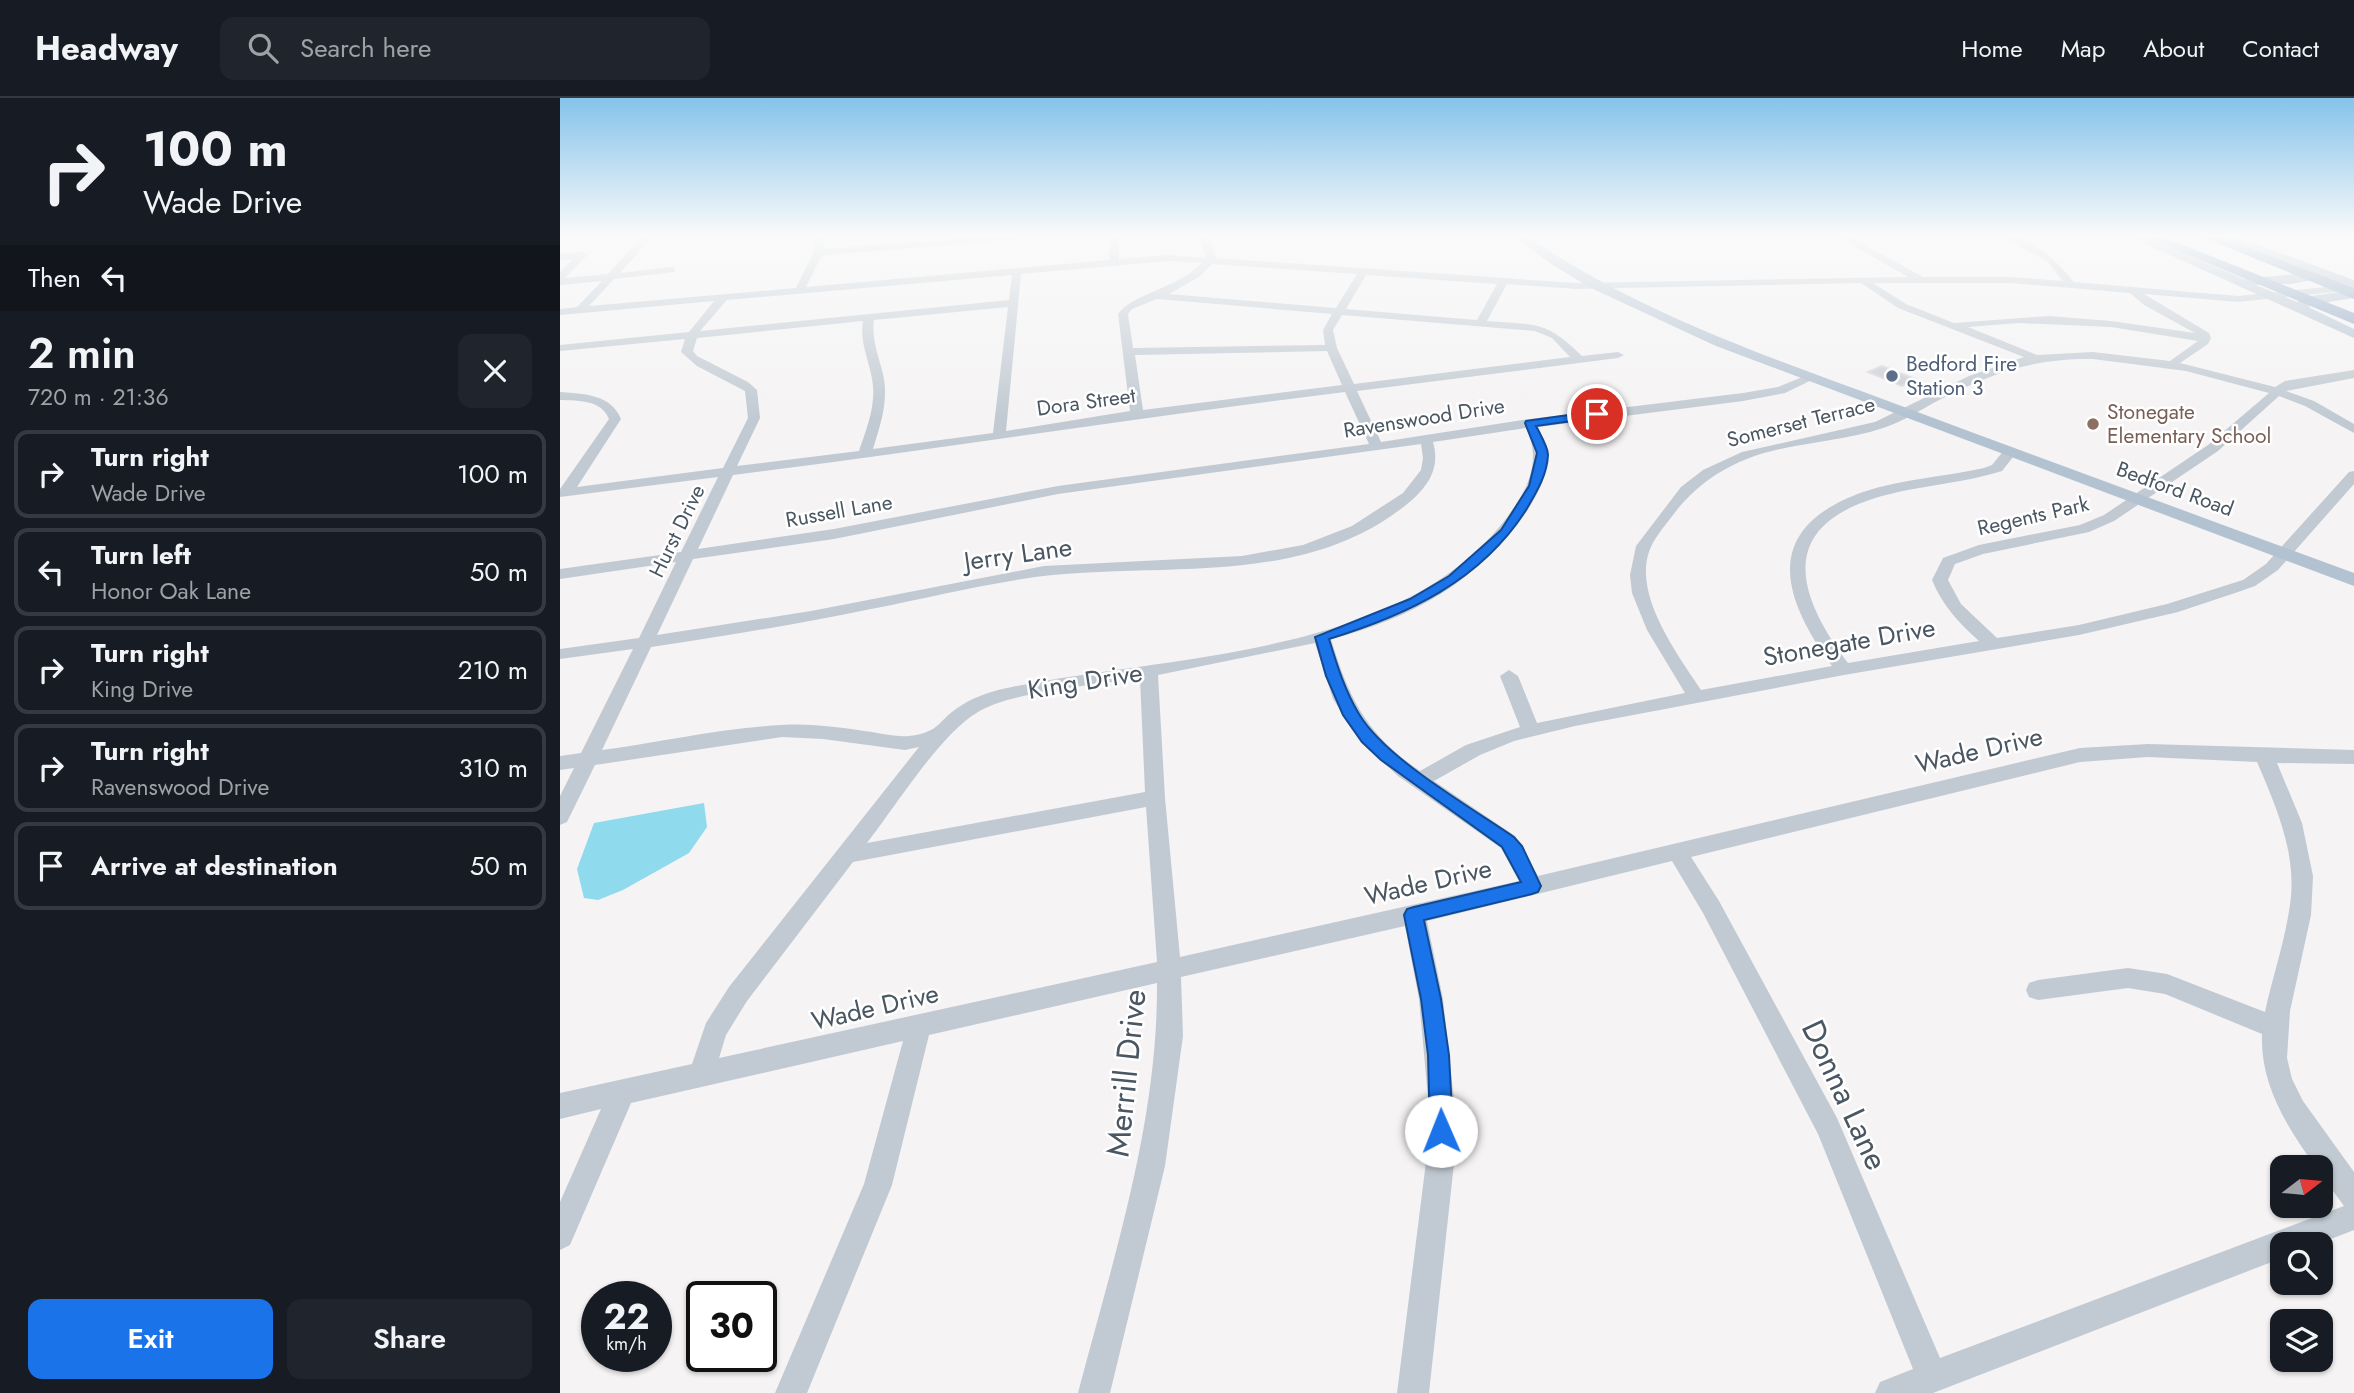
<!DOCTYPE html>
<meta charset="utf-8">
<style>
:root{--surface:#171b24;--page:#20242c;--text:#f1f3f6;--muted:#9ea1a6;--line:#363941;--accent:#1a73e8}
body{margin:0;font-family:Jost,sans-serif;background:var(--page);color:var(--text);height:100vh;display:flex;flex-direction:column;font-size:26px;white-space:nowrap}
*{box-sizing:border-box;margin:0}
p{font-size:23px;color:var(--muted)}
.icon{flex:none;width:38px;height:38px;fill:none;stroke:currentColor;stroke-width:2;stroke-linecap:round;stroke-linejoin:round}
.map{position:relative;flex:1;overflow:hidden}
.drawer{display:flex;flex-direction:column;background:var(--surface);width:560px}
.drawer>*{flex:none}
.guide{background:#171b24;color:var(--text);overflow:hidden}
.needle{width:46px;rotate:74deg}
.controls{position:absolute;left:1710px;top:1057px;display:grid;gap:14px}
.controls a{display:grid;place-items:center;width:63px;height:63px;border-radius:14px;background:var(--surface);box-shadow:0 2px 5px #0004;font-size:35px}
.speed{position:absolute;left:21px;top:1183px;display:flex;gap:14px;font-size:35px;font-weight:700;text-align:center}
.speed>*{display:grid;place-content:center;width:91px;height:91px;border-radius:50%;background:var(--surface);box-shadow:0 2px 5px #0004;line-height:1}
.speed small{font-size:18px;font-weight:400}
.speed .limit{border:4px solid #111;border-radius:10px;background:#fff;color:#111}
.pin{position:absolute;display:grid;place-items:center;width:60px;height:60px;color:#fff;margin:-30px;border:4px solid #fff;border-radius:50%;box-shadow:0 2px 7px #0007}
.me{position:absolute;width:77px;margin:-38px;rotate:359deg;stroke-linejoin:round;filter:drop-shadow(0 0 5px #0008)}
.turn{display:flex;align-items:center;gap:24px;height:147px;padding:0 28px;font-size:32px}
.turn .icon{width:91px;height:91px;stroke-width:2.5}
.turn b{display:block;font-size:49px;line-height:60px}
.then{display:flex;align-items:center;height:66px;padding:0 28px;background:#0003;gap:14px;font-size:26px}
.round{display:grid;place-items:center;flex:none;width:74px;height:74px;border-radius:14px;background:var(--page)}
.headline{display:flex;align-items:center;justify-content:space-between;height:119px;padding:0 28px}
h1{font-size:42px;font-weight:600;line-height:52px}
.action{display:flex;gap:14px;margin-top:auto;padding:14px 28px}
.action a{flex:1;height:80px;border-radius:14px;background:var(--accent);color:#fff;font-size:28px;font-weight:600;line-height:80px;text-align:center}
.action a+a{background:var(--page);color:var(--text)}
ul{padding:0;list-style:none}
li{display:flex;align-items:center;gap:21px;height:88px;margin:0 14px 10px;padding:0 14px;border:4px solid var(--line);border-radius:14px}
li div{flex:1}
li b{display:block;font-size:26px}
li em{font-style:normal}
header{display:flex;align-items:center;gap:42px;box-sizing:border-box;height:98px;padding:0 35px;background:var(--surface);border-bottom:2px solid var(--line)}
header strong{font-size:33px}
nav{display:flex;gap:38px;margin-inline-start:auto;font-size:24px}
.search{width:490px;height:63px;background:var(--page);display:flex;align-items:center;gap:18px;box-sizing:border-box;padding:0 24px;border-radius:14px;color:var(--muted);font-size:26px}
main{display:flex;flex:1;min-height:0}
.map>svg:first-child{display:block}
.water{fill:#90daee}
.building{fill:#cdcfd5;stroke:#d7d9de;stroke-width:2}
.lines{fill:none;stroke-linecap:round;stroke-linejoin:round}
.minor{fill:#c1cad2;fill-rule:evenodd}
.major{fill:#b3c2d1;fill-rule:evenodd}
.highway{fill:#8ba5c1;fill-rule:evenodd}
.route{fill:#1a73e8;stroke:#114b97;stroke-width:2}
.service-dot{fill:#5c6f8a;stroke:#fff;stroke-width:2.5}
.education-dot{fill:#8d6e63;stroke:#fff;stroke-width:2.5}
.labels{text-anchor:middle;stroke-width:5;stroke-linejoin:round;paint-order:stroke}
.far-service-label{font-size:21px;fill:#4e5e75;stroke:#fff;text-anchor:start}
.far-street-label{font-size:21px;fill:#4a5661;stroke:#fff}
.far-education-label{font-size:21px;fill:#785e54;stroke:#fff;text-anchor:start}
.street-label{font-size:26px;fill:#4a5661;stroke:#fff}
.near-street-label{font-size:32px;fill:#4a5661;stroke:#fff}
</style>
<header>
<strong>Headway</strong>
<div class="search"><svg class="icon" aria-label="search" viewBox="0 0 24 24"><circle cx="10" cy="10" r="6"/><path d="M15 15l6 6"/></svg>Search here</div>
<nav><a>Home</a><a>Map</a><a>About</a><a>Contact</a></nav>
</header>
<main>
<section class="drawer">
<div class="guide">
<div class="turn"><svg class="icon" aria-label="right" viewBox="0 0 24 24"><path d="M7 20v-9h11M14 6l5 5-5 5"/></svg><div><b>100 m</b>Wade Drive</div></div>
<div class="then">Then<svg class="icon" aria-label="left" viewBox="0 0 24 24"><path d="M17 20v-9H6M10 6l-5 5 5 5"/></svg></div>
</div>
<div class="headline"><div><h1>2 min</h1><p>720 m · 21:36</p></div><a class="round"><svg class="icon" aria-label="close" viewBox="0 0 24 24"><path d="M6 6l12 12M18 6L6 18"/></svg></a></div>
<ul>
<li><svg class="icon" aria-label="right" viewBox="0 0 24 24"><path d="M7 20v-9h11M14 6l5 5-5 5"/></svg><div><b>Turn right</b><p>Wade Drive</p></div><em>100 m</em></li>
<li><svg class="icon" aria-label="left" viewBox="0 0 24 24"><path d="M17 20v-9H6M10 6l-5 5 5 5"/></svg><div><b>Turn left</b><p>Honor Oak Lane</p></div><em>50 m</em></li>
<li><svg class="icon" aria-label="right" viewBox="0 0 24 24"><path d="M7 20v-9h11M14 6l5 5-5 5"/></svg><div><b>Turn right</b><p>King Drive</p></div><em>210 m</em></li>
<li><svg class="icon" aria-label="right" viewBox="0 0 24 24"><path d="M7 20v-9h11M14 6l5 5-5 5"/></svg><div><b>Turn right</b><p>Ravenswood Drive</p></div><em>310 m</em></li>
<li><svg class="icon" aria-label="arrive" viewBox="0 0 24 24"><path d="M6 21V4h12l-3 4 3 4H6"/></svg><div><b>Arrive at destination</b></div><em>50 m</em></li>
</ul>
<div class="action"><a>Exit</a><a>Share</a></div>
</section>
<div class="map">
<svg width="1794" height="1295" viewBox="0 0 1794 1295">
<rect width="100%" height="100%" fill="#f5f3f3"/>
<polygon class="water" points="144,705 147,729 129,755 63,792 38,802 24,800 17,771 34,725"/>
<polygon class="building" points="1322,268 1355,281 1342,288 1308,274"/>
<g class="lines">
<path class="minor" d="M82,139H92L60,175L112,169L115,170V174L54,181L29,208L236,190L255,151L253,139H261L265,151L425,139H460L455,142L262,157L246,189L549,162L550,139H559V161L608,157L646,160L640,139H649L656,160L1016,185L1348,179L1279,139H1290L1363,179H1451L1503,183L1487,163L1442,139C1471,137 1497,163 1514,184L1678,198L1794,186V192L1678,204L1584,196L1649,235L1651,240L1648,246L1620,265L1715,289L1725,283L1794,272V280L1726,293L1754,303L1794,326V335L1745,308L1719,298L1658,353L1554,423L1529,434L1423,456L1395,466L1388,482L1401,506L1437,540L1519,527L1607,506L1683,482L1706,466L1789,374L1794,373V386L1718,472L1695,488L1678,494L1618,514L1519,537L1284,577L1015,628L954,643L920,657L874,683L955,738L978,778L1520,650L1588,646L1794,652V666L1717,665L1742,725L1753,778L1751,817L1730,913L1727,960L1732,981L1743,1003L1794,1074V1132L1758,1146H1722V1160L1373,1295H1315L1320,1284L1353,1271L1258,1036L1143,815L1112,763L867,823L883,901L895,1011V1056L869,1295H837L867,1056L869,1011L859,901L845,828L621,879L623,938L605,1068L550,1295H518C553,1161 598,1025 597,885L369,937L332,1087L247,1295H215L304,1086L343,943L71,1005L10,1147L0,1152V1104L41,1011L0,1021V995L132,966L146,925L169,889L359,649L345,652L263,641L222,639L35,667L7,724L0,727V698L14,670L0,672V658L21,655L73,551L0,561V551L79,540L116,464L0,481V471L121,454L158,379L0,399V391L49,321C41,301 18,303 0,302V294C24,296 51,296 61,321L17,389L163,370L188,320L185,293L137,268L121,254L125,241L0,253V247L129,234L154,203L0,217V211L17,209L42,183L0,187V174L13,161L0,162V156L22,154L27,157L5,180L48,176ZM608,163L642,165C618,190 572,196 558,216L570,313L446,333L461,176ZM652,166L797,176L776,210L609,196L639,179ZM452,177L449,202L140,233L167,202ZM806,177L937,186L917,222L786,211ZM1301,185L1338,210L1464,259L1409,278L1315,324L1182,354L1143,372L1121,389L1076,448L1070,477L1072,495L1087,532L1125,595L977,625L958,578L949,572L940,578L960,629L906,647L860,673C807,637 789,601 771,541C852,520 913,486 963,419C983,390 995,362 978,329L1183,303L1225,295L1258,279L1252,275L1218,289L1183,295L970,321L821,344L797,293L1058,260L1064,257L1058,254L1022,258C986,222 975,227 927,223L947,186L1016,191ZM1313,185H1451L1570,195L1584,207L1635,235L1551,223L1489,218L1394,225L1346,206ZM597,201L772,216L763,232L765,247L573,250L568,216L572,211ZM448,209L433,335L313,351C320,328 328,305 324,281C320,260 311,244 314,222ZM782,217L975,233L992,240L1010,259L794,286L777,250L773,232ZM303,223C299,247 311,265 313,288C315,311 306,332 299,353L177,368L200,320L197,292L188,284L137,258L133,253L137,240ZM1458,225L1551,229L1638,243L1610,263L1533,254L1477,257L1408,229ZM767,253L782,287L583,312L575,257ZM1533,261L1626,273L1709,295L1648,347L1544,417L1520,427L1419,447L1383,460L1372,482C1382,507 1399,525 1419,543L1288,565C1232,491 1219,425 1326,397C1364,387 1404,385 1442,373L1457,354L1455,351H1445L1432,367L1424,370C1384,379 1342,381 1303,394C1202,430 1220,497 1272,568L1141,592C1118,557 1076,501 1088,457C1092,442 1104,429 1113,417C1136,386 1167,366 1204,355C1243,344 1284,343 1323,330C1344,323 1362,311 1381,301C1433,275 1473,260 1533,261ZM785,294L809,346L498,388L274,431L138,451L173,377C378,351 581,319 785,294ZM966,330C982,363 968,391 948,418C842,560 611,556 452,589C435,592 416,598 402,607C377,622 382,634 349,638C337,639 324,636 312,634C282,630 252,625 222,627C162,630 101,644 42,652L91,549C165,538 238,526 311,511C361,501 411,489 462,481C590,461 737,494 846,407C867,390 881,371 873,344ZM861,346L863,360L861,372L843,395L792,428L743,447L682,458L484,468L251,513L97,537L133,461L274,441L498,396ZM755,545L773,601L801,644L838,678L941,750L959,783L620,859L605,700L598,577ZM580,580L585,694L307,745C335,709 381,635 418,614C453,593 537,587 580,580ZM1588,659L1697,664C1715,706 1735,751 1731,798C1727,838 1713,876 1705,914L1607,876L1568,870L1478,882L1469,885L1466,892L1469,899L1478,902L1568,890L1605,896L1702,936C1700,987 1727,1029 1756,1069H1760V1075L1784,1108L1380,1260L1277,1020L1159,803L1131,759L1520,664ZM586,709L597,864L159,960L166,937L187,903L293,764Z"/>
<g class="major">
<path d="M955,139H968C1078,214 1203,257 1328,303C1483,361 1639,418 1794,475V488L1156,248L1033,191L994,168Z"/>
<polygon points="1570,139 1585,139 1684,181 1747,175 1661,139 1677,139 1794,182 1794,190 1759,178 1757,181 1731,186 1696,187 1737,204 1745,199 1794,192 1794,200 1749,207 1750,210 1794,231 1794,240"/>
</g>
<g class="highway">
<polygon points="1585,139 1603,139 1794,215 1794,226"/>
<polygon points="1642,139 1661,139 1794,190 1794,201"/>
</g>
</g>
<linearGradient id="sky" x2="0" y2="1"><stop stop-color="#85c3ea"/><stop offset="0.43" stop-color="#fafafa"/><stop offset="1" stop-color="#fafafa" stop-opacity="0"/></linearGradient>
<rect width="1794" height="320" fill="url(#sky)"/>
<path class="route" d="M1037,313L1042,316L1041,319L976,328C980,336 988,349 988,357C987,378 976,395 966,412C921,483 847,517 769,541C777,567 785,593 799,616C825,660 910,709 954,739L962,748L981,788L978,794L972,796L864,822L881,901L889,957L893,1033L889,1041L881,1044L874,1041L870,1033L868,957L861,901L844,817L847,811L854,809L961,784L942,749L821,662L802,644L783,617L766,578L755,539L850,501L889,478L941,432L969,388L977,355L965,325L966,323Z"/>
<circle class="service-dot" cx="1332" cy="278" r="7"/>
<circle class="education-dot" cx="1533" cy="326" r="7"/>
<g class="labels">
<g class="far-service-label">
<text x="1346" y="273">Bedford Fire<tspan x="1346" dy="24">Station 3</tspan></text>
</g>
<g class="far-street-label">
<text transform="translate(526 304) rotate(-8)" y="7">Dora Street</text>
<text transform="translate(864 320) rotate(-9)" y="7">Ravenswood Drive</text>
<text transform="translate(1241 324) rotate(-14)" y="7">Somerset Terrace</text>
<text transform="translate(1615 391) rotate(20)" y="7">Bedford Road</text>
<text transform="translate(279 413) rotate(-10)" y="7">Russell Lane</text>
<text transform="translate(1473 418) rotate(-13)" y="7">Regents Park</text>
<text transform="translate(117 433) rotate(-64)" y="7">Hurst Drive</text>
</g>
<g class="far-education-label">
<text x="1547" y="321">Stonegate<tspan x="1547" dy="24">Elementary School</tspan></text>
</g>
<g class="street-label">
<text transform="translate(458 456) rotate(-8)" y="9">Jerry Lane</text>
<text transform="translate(1289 544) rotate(-10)" y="9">Stonegate Drive</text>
<text transform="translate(525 583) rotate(-9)" y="9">King Drive</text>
<text transform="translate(1419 652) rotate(-13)" y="9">Wade Drive</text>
<text transform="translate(868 784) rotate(-13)" y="9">Wade Drive</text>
<text transform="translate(315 909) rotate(-13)" y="9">Wade Drive</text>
</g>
<g class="near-street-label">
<text transform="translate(566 975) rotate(-84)" y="11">Merrill Drive</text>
<text transform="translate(1285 997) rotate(65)" y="11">Donna Lane</text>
</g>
</g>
</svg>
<div class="controls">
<a><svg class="needle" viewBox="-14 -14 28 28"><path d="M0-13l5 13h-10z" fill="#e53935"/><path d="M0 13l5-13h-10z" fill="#9ea1a6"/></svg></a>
<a><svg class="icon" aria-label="search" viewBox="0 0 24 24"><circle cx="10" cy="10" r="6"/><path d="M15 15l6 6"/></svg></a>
<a><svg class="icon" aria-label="layers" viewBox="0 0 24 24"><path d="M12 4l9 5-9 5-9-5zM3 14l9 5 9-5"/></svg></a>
</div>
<div class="speed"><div>22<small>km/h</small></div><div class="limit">30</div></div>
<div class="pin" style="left:1037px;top:316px;background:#d93025"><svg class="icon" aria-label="arrive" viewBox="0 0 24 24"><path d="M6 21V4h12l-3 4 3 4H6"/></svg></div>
<svg class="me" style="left:881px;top:1033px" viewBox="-20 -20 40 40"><circle r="19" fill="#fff"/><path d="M0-13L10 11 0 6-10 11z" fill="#1a73e8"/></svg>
</div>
</main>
